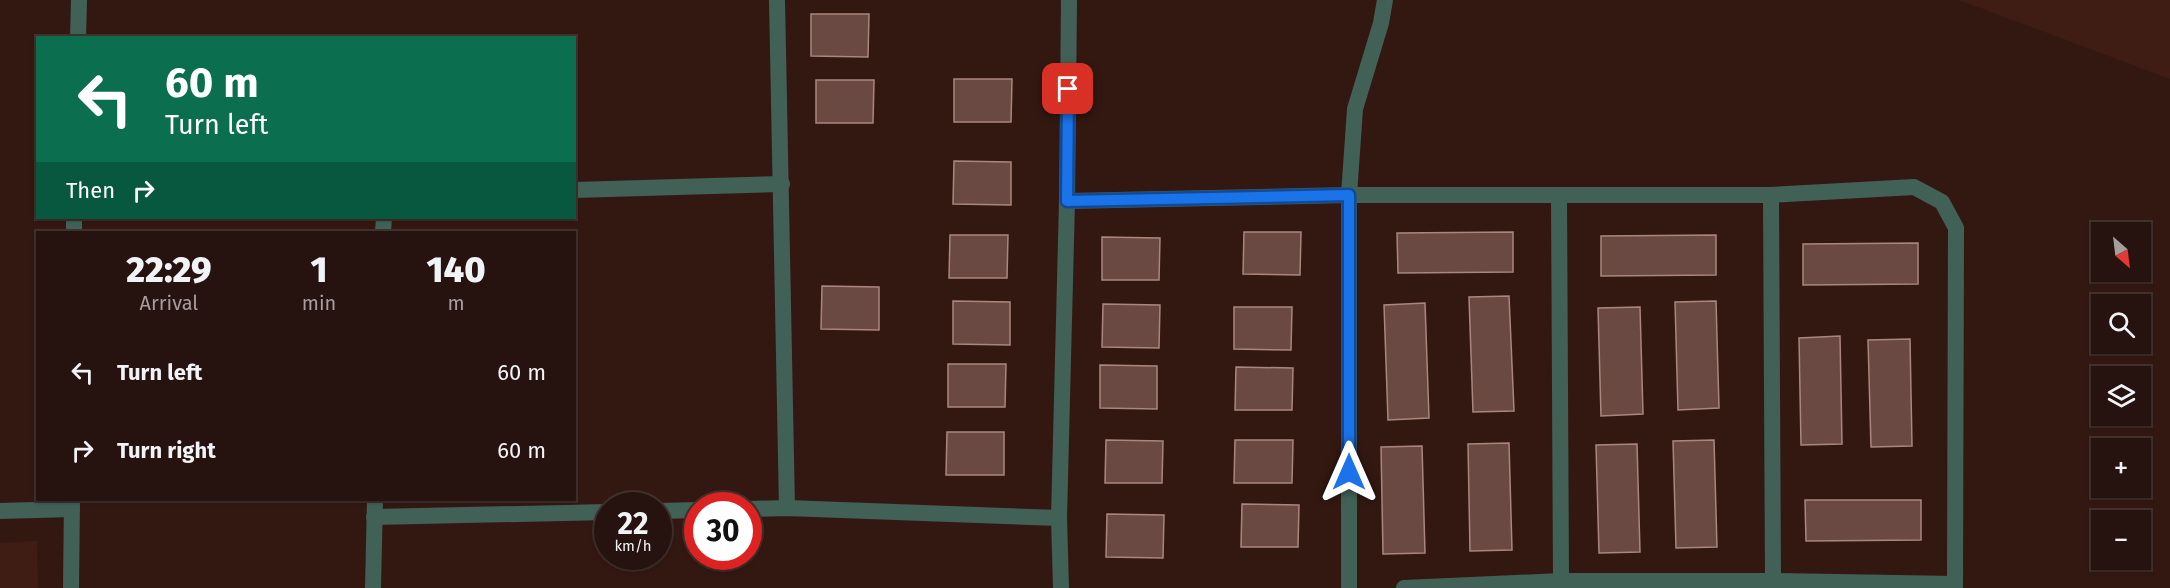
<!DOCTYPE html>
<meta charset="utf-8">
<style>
:root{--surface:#26120e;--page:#2e1b17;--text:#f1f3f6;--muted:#a49e9e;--line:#42322e}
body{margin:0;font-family:"Fira Sans",sans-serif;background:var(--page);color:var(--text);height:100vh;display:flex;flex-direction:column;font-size:22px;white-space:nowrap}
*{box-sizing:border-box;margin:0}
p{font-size:20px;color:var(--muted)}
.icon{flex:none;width:33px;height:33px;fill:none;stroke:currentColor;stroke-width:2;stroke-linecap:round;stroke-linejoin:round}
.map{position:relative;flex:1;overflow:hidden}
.side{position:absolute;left:36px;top:231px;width:540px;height:270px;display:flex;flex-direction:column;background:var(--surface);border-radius:0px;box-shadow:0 2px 4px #0004,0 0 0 2px var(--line)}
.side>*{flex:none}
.hud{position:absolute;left:36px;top:36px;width:540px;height:183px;border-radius:0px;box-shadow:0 2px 4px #0004,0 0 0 2px var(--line);background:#0b6e4f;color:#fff;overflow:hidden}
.needle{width:39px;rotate:152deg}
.controls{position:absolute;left:2091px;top:222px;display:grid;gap:12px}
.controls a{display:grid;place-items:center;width:60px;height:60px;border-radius:0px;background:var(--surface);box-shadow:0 2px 4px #0004,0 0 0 2px var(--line);font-size:30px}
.speed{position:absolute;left:594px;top:492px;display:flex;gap:12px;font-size:30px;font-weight:700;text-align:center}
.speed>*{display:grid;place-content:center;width:78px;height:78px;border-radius:50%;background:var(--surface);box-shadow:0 2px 4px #0004,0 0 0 2px var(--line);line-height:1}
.speed small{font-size:15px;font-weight:400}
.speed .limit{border:9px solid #d22;background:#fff;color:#111}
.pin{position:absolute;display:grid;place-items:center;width:51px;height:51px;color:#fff;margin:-26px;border-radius:12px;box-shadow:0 3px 9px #0006}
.me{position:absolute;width:66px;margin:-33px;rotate:0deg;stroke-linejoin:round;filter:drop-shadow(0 0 4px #0008)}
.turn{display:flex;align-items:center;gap:21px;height:126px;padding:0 30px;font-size:27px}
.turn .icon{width:78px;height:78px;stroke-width:2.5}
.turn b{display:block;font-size:42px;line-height:51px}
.then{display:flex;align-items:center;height:57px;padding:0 30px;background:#0003;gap:12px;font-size:22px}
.eta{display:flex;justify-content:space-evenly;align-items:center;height:102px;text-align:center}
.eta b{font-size:36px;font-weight:800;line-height:42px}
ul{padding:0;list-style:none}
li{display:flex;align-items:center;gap:18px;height:78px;padding:0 30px}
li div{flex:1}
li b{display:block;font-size:22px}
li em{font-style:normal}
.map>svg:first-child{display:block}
.built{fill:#3f1d15}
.building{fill:#694941;stroke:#aa877e;stroke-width:1.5}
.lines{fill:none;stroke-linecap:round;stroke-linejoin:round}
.minor{stroke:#416157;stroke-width:16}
.route-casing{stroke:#114b97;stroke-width:15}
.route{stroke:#1a73e8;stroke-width:10}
</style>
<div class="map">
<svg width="2170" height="588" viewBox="0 0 2170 588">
<rect width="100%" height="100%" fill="#331812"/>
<g class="built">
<polygon points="1959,0 2170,0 2170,79"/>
<polygon points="37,541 38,588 0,588 0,543"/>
</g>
<g class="building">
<polygon points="811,14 869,14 868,57 811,56"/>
<polygon points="954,79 1012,79 1011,122 954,122"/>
<polygon points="816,80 874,80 873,123 816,123"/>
<polygon points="954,161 1011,162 1011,205 953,204"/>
<polygon points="1244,232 1301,232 1300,275 1243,274"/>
<polygon points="1513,232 1513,272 1398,273 1397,233"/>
<polygon points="950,235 1008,235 1007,278 949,278"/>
<polygon points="1716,235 1716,275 1601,276 1601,236"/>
<polygon points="1102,237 1160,238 1159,280 1102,280"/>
<polygon points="1918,243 1918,284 1803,285 1803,244"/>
<polygon points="822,286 879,287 879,330 821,329"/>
<polygon points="1509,296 1514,411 1473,412 1469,297"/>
<polygon points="953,301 1010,302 1010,345 953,344"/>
<polygon points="1716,301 1719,408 1678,410 1675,302"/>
<polygon points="1425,303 1429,418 1388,420 1384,305"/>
<polygon points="1103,304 1160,305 1159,348 1102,347"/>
<polygon points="1234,307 1292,307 1291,350 1234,349"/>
<polygon points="1640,307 1643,414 1601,416 1598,308"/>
<polygon points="1840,336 1842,444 1801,445 1799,338"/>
<polygon points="1910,339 1912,446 1871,447 1868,340"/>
<polygon points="948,364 1006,364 1005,407 948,407"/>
<polygon points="1100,365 1157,366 1157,409 1100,408"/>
<polygon points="1236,367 1293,368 1292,410 1235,410"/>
<polygon points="947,432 1004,432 1004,475 946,475"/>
<polygon points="1106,440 1163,441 1162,483 1105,483"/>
<polygon points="1235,440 1293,440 1292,483 1234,483"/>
<polygon points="1714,440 1717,547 1676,548 1673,441"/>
<polygon points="1509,443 1512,550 1470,551 1468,444"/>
<polygon points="1637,444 1640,552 1599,553 1596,445"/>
<polygon points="1422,446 1425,553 1383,554 1381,447"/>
<polygon points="1805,500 1921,500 1921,540 1806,541"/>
<polygon points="1242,504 1299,505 1298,547 1241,547"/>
<polygon points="1107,514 1164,515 1163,558 1106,557"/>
</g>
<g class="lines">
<g class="minor">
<polyline points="777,0 787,508"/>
<polyline points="78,38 79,0"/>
<polyline points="574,190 782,184"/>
<polyline points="1771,195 1773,581"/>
<polyline points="1559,196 1561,581"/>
<polyline points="1067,201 1349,195 1771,195 1914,187 1942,202 1956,228 1955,588"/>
<polyline points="74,232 74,218"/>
<polyline points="383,232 384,218"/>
<polyline points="748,509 787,508 1059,518"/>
<polyline points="0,511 72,509"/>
<polyline points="658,511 698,510"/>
<polyline points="374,517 608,512"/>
<polyline points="71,588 72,500"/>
<polyline points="373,588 375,500"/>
<polyline points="1061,588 1059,518 1067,201 1069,0"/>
<polyline points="1349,588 1349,195 1355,109 1381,23 1385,0"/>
<polyline points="1404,588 1561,581 1773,581 1955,584"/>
</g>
</g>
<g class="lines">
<defs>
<polyline id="route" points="1068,89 1067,201 1349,195 1349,472"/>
</defs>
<use href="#route" class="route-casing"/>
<use href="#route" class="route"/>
</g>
</svg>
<div class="controls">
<a><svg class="needle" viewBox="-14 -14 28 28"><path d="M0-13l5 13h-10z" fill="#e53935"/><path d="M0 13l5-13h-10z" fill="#a49e9e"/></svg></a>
<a><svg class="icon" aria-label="search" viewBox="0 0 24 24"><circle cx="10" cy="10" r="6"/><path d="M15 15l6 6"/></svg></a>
<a><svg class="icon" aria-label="layers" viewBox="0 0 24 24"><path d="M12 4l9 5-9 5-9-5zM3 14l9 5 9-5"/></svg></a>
<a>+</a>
<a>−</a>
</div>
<div class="speed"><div>22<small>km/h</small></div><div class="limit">30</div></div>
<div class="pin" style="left:1068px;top:89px;background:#d93025"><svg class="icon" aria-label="arrive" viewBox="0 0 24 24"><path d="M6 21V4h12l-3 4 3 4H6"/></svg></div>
<svg class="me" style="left:1349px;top:472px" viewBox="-20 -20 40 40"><path d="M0-17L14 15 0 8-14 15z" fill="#1a73e8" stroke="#fff" stroke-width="4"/></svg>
<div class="hud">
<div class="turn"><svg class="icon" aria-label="left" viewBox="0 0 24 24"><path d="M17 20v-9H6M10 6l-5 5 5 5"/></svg><div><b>60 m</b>Turn left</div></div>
<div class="then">Then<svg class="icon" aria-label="right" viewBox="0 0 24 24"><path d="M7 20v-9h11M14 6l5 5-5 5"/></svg></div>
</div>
<section class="side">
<div class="eta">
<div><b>22:29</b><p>Arrival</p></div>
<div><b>1</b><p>min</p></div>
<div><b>140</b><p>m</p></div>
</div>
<ul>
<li><svg class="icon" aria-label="left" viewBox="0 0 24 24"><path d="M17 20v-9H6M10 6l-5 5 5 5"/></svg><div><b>Turn left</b></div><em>60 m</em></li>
<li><svg class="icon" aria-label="right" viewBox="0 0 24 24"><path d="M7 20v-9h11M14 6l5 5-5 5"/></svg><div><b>Turn right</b></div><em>60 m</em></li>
</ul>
</section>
</div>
